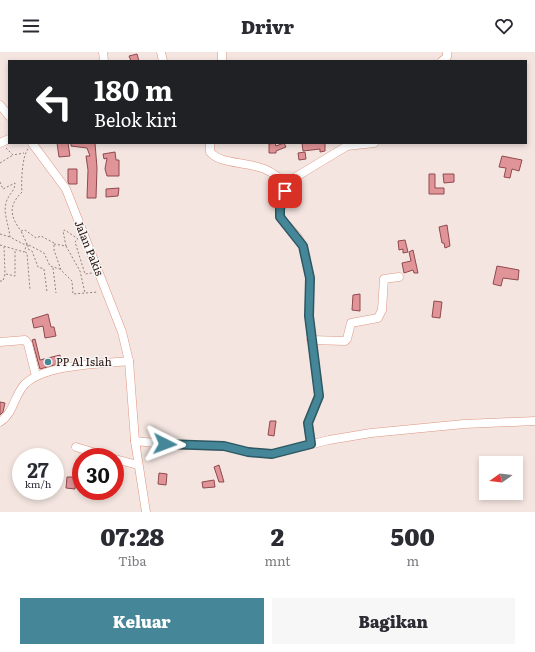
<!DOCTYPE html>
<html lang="id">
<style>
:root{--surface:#fff;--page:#f7f7f7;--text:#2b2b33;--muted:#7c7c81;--accent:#458798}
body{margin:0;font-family:Literata,serif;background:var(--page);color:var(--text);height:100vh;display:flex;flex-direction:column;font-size:15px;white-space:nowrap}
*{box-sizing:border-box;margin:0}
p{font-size:13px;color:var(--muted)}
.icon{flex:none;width:22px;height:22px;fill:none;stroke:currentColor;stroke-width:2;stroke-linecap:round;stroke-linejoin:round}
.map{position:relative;height:460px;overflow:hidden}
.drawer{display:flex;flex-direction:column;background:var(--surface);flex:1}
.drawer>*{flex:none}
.top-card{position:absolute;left:8px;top:8px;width:519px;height:84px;border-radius:0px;box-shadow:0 2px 6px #0003;background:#202124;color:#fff;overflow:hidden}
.needle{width:26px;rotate:256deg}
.tools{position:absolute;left:479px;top:404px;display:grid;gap:8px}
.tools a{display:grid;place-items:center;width:44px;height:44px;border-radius:0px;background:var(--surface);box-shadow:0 2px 6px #0003;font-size:20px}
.speed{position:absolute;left:12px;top:396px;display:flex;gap:8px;font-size:20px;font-weight:700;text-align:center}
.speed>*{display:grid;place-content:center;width:52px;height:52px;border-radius:50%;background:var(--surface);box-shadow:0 2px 6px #0003;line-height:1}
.speed small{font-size:10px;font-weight:400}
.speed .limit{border:6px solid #d22;background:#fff;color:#111}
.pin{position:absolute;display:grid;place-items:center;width:34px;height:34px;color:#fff;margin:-17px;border-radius:8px;box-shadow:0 2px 6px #0006}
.me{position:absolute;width:44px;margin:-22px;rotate:93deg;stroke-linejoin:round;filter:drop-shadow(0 0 3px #0008)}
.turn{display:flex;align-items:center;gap:14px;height:84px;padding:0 20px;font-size:18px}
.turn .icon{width:52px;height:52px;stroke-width:2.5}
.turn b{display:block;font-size:28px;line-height:34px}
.eta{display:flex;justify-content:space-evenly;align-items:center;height:68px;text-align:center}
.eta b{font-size:24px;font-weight:800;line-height:28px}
.action{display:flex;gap:8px;margin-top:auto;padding:8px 20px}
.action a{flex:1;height:46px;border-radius:0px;background:var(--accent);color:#fff;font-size:16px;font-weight:800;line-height:46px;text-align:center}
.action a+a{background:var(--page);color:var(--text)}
header{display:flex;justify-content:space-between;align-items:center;height:52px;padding:0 20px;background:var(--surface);font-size:18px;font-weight:800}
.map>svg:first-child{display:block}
.building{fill:#e09497;stroke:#8f4a4f}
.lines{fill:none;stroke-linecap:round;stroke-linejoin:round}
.minor-casing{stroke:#de9681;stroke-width:9}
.path{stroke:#95817b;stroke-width:1;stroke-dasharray:2 2;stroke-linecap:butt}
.minor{stroke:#fff;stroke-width:8}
.route-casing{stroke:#2d5863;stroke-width:10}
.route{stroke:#458798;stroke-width:7}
.poi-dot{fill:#458798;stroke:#f6f6f6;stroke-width:1.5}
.labels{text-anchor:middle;stroke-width:3;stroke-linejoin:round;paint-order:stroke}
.street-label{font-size:11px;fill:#280e07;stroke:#f6f6f6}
.poi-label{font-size:11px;fill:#280e07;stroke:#f6f6f6;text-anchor:start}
</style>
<header><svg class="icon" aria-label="menu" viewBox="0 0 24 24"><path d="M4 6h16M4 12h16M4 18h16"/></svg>Drivr<svg class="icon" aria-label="heart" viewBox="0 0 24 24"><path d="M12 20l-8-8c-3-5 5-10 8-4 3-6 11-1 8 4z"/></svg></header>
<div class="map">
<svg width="535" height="460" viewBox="0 0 535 460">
<rect width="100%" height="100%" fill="#f4e5e0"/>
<g class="building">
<polygon points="137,2 139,9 131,9 129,4"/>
<polygon points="57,91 68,91 70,104 59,105"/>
<polygon points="71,91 95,91 97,116 96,146 87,146 88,118 86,104 90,104 87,96 71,94"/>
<polygon points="275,91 276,94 284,91 286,95 276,99 276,101 269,101 269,92"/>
<polygon points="302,91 325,91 325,99 320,100 320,97 303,99"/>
<polygon points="115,100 116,108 119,108 119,124 107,124 105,117 107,106 104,107 103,102"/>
<polygon points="305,100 306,107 299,108 298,101"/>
<polygon points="502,104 522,108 519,119 512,117 510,126 504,125 506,116 499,115"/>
<polygon points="68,117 77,117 77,132 69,132 68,130"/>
<polygon points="429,122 435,122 435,136 444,136 444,142 429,142"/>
<polygon points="443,122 454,122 454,130 444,131"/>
<polygon points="119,136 118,144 106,145 106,137"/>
<polygon points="447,173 450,194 445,196 444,191 442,191 439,175"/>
<polygon points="405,188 408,200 403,201 403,197 399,198 398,189"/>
<polygon points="413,198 418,221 414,221 413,218 404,221 402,211 411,209 409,200"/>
<polygon points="497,214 519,218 518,228 503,226 501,234 493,232"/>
<polygon points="360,242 360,259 352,258 353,243"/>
<polygon points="434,249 442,250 440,266 432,265"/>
<polygon points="48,262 51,275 54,275 56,284 45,286 43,274 34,276 32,267"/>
<polygon points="35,287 40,308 60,303 62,311 40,317 32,288"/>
<polygon points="0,350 5,351 3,360 0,363"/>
<polygon points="270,369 276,369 274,384 268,383"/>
<polygon points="219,413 224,430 219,430 214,415"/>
<polygon points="159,421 167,422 166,433 158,432"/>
<polygon points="67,425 76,425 75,437 66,436"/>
<polygon points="214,428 215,435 203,436 202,430"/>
</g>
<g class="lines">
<defs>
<g id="minor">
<polyline points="103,0 104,9"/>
<polyline points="161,0 163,9"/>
<polyline points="222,9 222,0"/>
<polyline points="442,9 447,5 447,0"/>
<polyline points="0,53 9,64"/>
<polyline points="0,91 9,87"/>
<polyline points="32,91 66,137 122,280 129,309 135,389 146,460"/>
<path d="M210,91V100C226,118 264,103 286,134"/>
<polyline points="311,288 345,289 347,287 351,271 378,266 382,258 384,227 399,225"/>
<polyline points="0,290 25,288 28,292 36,324"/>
<path d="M0,370C14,361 14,343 25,332C46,312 101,312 129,309"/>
<polyline points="135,389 175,393 224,394 248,400 272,402 329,388 371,381 464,372 535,369"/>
<polyline points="311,392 308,371 319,344 309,264 310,226 303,194 297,184 281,167 280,157 286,134 294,126 347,94 374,91"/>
<polyline points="76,395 109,405"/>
<polyline points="115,407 138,413"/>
</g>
</defs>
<use href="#minor" class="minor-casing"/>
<g class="path">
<polyline points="6,96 13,103 24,101"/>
<path d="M28,97C22,104 21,131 22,140C8,154 10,164 21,179L25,178L36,186L41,184L54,191V198L61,218L72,229L73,242L98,240"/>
<polyline points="0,111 13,103"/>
<path d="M0,130L3,137L15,131C15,140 8,142 6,151C3,161 9,174 10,185L23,192H27L21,179"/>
<polyline points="0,182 10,185"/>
<polyline points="54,192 66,194 63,179 65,178 78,187 75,190 85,222 92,221"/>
<polyline points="0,193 24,200 27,192 44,201 50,214 60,217"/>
<polyline points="28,193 28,197 32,199 38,215 44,217 47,240"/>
<polyline points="66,194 80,219 85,241"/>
<polyline points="25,200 27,201 30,238"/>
<polyline points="53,216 56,241"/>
<polyline points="6,222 15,224 15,198"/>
<polyline points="0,229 3,229 5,222 4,195"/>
</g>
<use href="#minor" class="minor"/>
</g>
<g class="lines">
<defs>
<polyline id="route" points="165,392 224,394 248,400 272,402 311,392 308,371 319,344 309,264 310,226 303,194 280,165 280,157 285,139"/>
</defs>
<use href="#route" class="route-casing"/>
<use href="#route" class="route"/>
</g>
<circle class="poi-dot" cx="48" cy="310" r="4"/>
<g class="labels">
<g class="street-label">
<text transform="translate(89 196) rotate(68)" y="4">Jalan Pakis</text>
</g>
<g class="poi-label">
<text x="56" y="314">PP Al Islah</text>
</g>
</g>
</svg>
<div class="tools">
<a><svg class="needle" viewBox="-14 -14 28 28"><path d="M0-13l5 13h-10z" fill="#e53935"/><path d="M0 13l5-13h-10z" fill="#7c7c81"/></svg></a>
</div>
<div class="speed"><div>27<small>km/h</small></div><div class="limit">30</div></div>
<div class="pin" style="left:285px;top:139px;background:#d93025"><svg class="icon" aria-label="arrive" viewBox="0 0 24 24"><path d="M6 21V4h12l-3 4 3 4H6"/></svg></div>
<svg class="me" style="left:165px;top:392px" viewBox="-20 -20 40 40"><path d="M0-17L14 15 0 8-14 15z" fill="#458798" stroke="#fff" stroke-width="4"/></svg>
<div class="top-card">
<div class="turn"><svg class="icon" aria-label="left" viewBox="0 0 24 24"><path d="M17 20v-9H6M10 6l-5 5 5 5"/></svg><div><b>180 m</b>Belok kiri</div></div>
</div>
</div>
<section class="drawer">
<div class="eta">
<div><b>07:28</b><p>Tiba</p></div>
<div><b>2</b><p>mnt</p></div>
<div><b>500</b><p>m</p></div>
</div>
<div class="action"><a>Keluar</a><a>Bagikan</a></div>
</section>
